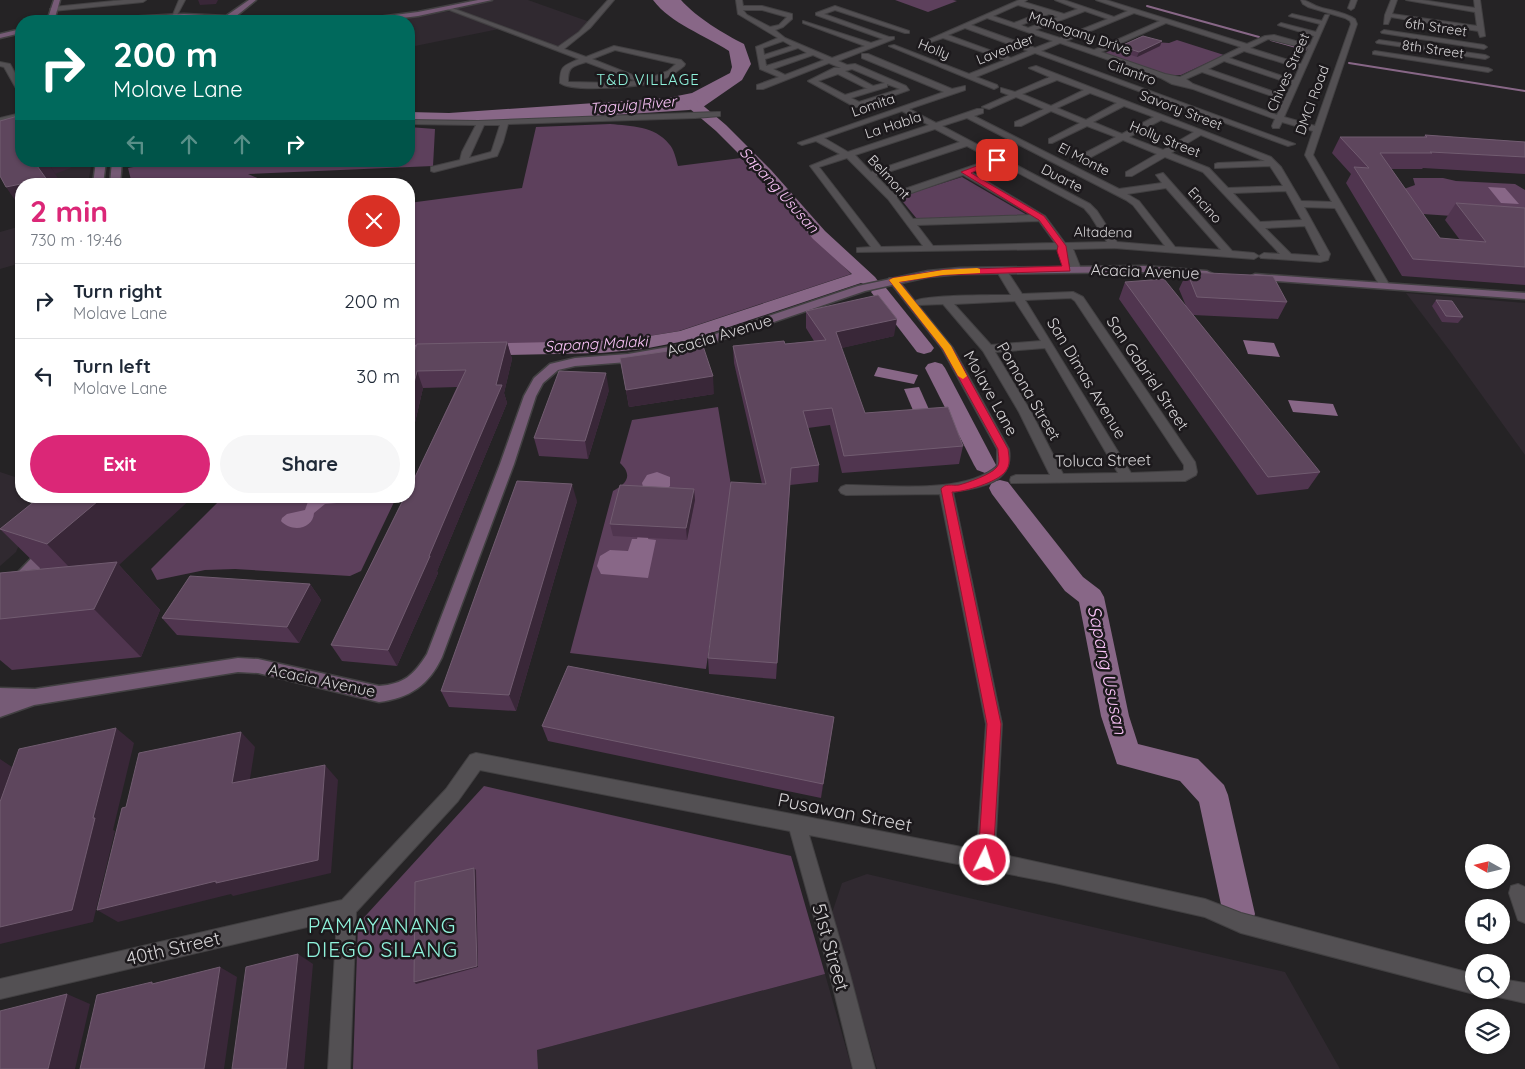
<!DOCTYPE html>
<meta charset="utf-8">
<style>
:root{--surface:#fff;--page:#f6f6f7;--text:#1f2937;--muted:#747a83;--line:#e0e1e3;--accent:#db2777}
body{margin:0;font-family:Quicksand,sans-serif;background:var(--page);color:var(--text);height:100vh;display:flex;flex-direction:column;font-size:19px;white-space:nowrap}
*{box-sizing:border-box;margin:0}
p{font-size:16px;color:var(--muted)}
.icon{flex:none;width:28px;height:28px;fill:none;stroke:currentColor;stroke-width:2;stroke-linecap:round;stroke-linejoin:round}
.map{position:relative;flex:1;overflow:hidden}
.details{position:absolute;left:15px;top:178px;width:400px;height:325px;display:flex;flex-direction:column;background:var(--surface);border-radius:20px;box-shadow:0 1px 4px #0004}
.details>*{flex:none}
.banner{position:absolute;left:15px;top:15px;width:400px;height:152px;border-radius:20px;box-shadow:0 1px 4px #0004;background:#00695c;color:#fff;overflow:hidden}
.needle{width:32px;rotate:278deg}
.fabs{position:absolute;left:1465px;top:844px;display:grid;gap:10px}
.fabs a{display:grid;place-items:center;width:45px;height:45px;border-radius:50%;background:var(--surface);box-shadow:0 1px 4px #0004;font-size:25px}
.pin{position:absolute;display:grid;place-items:center;width:42px;height:42px;color:#fff;margin:-21px;border-radius:10px;box-shadow:0 2px 8px #0006}
.me{position:absolute;width:55px;margin:-28px;rotate:4deg;stroke-linejoin:round;filter:drop-shadow(0 0 4px #0008)}
.turn{display:flex;align-items:center;gap:18px;height:105px;padding:0 15px;font-size:22px}
.turn .icon{width:65px;height:65px;stroke-width:2.5}
.turn b{display:block;font-size:35px;line-height:42px}
.lanes{display:flex;align-items:center;height:48px;padding:0 15px;background:#0003;justify-content:center;gap:25px;direction:ltr}
.lanes .off{opacity:.35}
.round{display:grid;place-items:center;flex:none;width:52px;height:52px;border-radius:26px;background:var(--page)}
.overview{display:flex;align-items:center;justify-content:space-between;height:85px;padding:0 15px}
h1{font-size:30px;font-weight:700;line-height:38px;color:var(--accent)}
.action{display:flex;gap:10px;margin-top:auto;padding:10px 15px}
.action a{flex:1;height:58px;border-radius:30px;background:var(--accent);color:#fff;font-size:20px;font-weight:700;line-height:58px;text-align:center}
.action a+a{background:var(--page);color:var(--text)}
ul{padding:0;list-style:none}
li{display:flex;align-items:center;gap:15px;height:75px;padding:0 15px;border-top:1px solid var(--line)}
li div{flex:1}
li b{display:block;font-size:19px}
li em{font-style:normal}
.map>svg:first-child{display:block}
.built{fill:#302930}
.green{fill:#5d405c}
.water{fill:#886787}
.lines{fill:none;stroke-linecap:round;stroke-linejoin:round}
.stream{stroke:#886787;stroke-width:2}
.river{fill:#886787;fill-rule:evenodd}
.street-casing{stroke:#424042;stroke-width:2}
.secondary-casing{stroke:#424042;stroke-width:3}
.street{fill:#535053;fill-rule:evenodd}
.secondary{fill:#765b76;fill-rule:evenodd}
.wall{fill:#50354f}
.shaded-wall{fill:#392738}
.building{fill:#5e465d;stroke:#715c70}
.route{fill:#e11d48;stroke:#92132f}
.slow{fill:#f59e0b}
.labels{text-anchor:middle;stroke-width:5;stroke-linejoin:round;paint-order:stroke}
.far-street-label{font-size:14px;fill:#d5d3d5;stroke:#1c191c}
.far-neighbourhood-label{font-size:15px;letter-spacing:1px;fill:#8ff3dc;stroke:#1c191c}
.far-water-label{font-size:15px;font-style:italic;fill:#fcc5fa;stroke:#1c191c}
.street-label{font-size:16px;fill:#d5d3d5;stroke:#1c191c}
.water-label{font-size:18px;font-style:italic;fill:#fcc5fa;stroke:#1c191c}
.near-street-label{font-size:19px;fill:#d5d3d5;stroke:#1c191c}
.near-neighbourhood-label{font-size:21px;letter-spacing:1px;fill:#8ff3dc;stroke:#1c191c}
</style>
<div class="map">
<svg width="1525" height="1069" viewBox="0 0 1525 1069">
<rect width="100%" height="100%" fill="#252325"/>
<g class="built">
<polygon points="493,0 528,0 590,22 569,42 558,47 454,9"/>
<polygon points="451,11 499,29 410,47 409,21 393,21 392,19"/>
<polygon points="21,161 92,161 89,178 53,184 21,184"/>
<polygon points="21,226 21,263 0,269 0,232"/>
<polygon points="1406,293 1525,303 1525,455 1450,351"/>
<polygon points="0,472 21,479 21,496 40,496 16,552 0,566"/>
<polygon points="867,874 1285,972 1340,1069 877,1069 832,913 842,883"/>
<polygon points="825,974 852,1069 538,1069 537,1050"/>
</g>
<g class="green">
<polygon points="895,0 953,0 957,1 928,12"/>
<polygon points="1140,37 1155,42 1169,43 1177,40 1224,55 1181,75 1167,75 1105,53"/>
<path d="M610,124C631,126 655,126 669,144C674,149 676,159 678,166L741,158L851,274L679,331L613,342L533,345L468,343L409,346V203L522,188L536,127Z"/>
<polygon points="409,127 435,129 433,166 248,174 271,184 132,184 128,168 165,161 409,161"/>
<polygon points="962,177 1027,215 917,219 899,197"/>
<polygon points="1413,178 1443,178 1456,181 1515,184 1525,190 1525,221 1423,214 1404,189 1415,185"/>
<path d="M718,407L732,491L706,669L570,653L613,491C627,484 633,475 620,463L632,420Z"/>
<polygon points="224,496 397,496 361,571 350,576 235,569 205,570 157,580 151,569"/>
<polygon points="484,786 791,856 825,974 537,1050 538,1069 353,1069 358,924"/>
</g>
<g class="water">
<path d="M653,0H681C696,17 724,34 744,44L751,64L742,80L703,107L689,110L555,119L469,121L409,120V112L449,113L667,98L692,93L730,73L732,67L729,51C705,35 671,24 653,0Z"/>
<polygon points="1488,187 1505,188 1519,204 1501,203"/>
<polygon points="1243,340 1274,343 1280,357 1248,354"/>
<polygon points="878,367 918,375 914,384 874,376"/>
<polygon points="919,387 931,414 915,415 904,389"/>
<polygon points="1288,400 1333,404 1338,416 1293,412"/>
<polygon points="657,472 670,477 670,486 667,489 643,487 642,483 647,475"/>
<path d="M310,496H359L348,502L325,504L314,513C313,529 292,533 281,521L282,518L287,514L305,510Z"/>
<polygon points="639,530 650,531 648,539 656,540 648,578 601,574 597,566 600,556 610,550 628,551 632,539 637,539"/>
</g>
<g class="lines">
<g class="stream">
<polyline points="1147,6 1259,37"/>
<polyline points="1271,40 1307,50"/>
<polyline points="1349,63 1525,91"/>
</g>
<g class="river">
<polygon points="688,96 693,97 726,125 771,170 825,231 875,277 878,281 875,285 869,286 861,283 690,340 643,349 601,353 409,357 409,345 601,341 643,337 680,331 852,274 813,239 761,176 716,131 683,103 681,100"/>
<polygon points="880,287 886,288 931,344 934,348 931,352 924,354 917,352 871,292 874,288"/>
<polygon points="935,362 942,364 945,368 996,465 993,470 985,473 977,470 974,465 925,368 928,364"/>
<polygon points="1000,480 1008,482 1083,577 1100,590 1104,597 1129,716 1138,744 1198,759 1224,785 1228,795 1255,914 1251,926 1239,930 1227,926 1223,914 1199,802 1180,781 1117,764 1101,716 1079,602 1065,591 992,494 989,488 992,482"/>
</g>
<defs>
<g id="street">
<polygon points="124,0 146,0 143,2 53,11 50,9 53,7"/>
<polygon points="179,0 185,0 176,17 172,17"/>
<path d="M608,0H614L590,28L564,49L586,57L614,46L681,60L685,64L684,66C676,72 670,77 661,80C644,87 573,93 560,83C560,65 564,66 579,59L447,9L452,8L558,47L579,32ZM615,50L676,64L668,71L645,80L592,59ZM586,62L637,81L613,83L568,82C568,66 572,67 586,62Z"/>
<path d="M736,0H742L743,6H762L792,14V19L783,27L775,30L785,38L832,58L865,46L803,23V21L871,43L883,39L816,15V13L835,6L909,31V33H905L835,10L824,14L889,37H894V39L838,61L847,65L855,64L906,86L909,90L861,107H855L808,81L834,68H841L829,63L763,89H757V85L779,77L760,69L756,47L778,38L738,14ZM743,10H762L787,17L779,25L770,27L747,15ZM783,41L792,46L764,55L763,48ZM798,48L807,53L766,66L765,59ZM813,55L824,60L785,75L773,69ZM852,69L885,83L873,86L845,71ZM838,74L866,88H868L845,95L818,81ZM887,84L900,89L859,102L851,98L887,87Z"/>
<path d="M1019,0H1027L1024,2L1064,14L1078,9L1055,0H1064L1114,17L1128,11L1096,0H1106L1247,44L1265,36L1274,35L1310,45L1314,36L1278,25L1281,23L1316,32L1320,24L1289,16L1292,14L1322,21L1325,15H1329L1284,117L1315,126L1351,24L1350,21L1345,18L1308,7L1303,4L1301,0C1307,0 1312,5 1319,7C1332,11 1344,12 1355,19L1357,24L1313,155L1390,286L1389,288H1381L1380,286L1335,208L1304,207L1330,254L1328,260L1320,262L1261,258L1259,256L1264,253L1280,254L1203,172L1165,157L1132,176H1126V172L1157,154L1123,140L1091,157H1085V153L1116,137L1087,126L1052,143H1049V139L1080,123L1051,111L1021,126H1015V122L1044,109L1016,97L989,109L982,107L1009,95L1001,92V88L1015,92L1050,77L1029,68L1036,66L1271,157L1281,167L1301,201L1332,202L1305,155L1313,131L1282,122L1279,128H1273L1272,126L1275,119L1193,89L1172,84L1161,78L1060,43L1041,51L1295,144L1288,146L1035,53L976,77L997,85L998,87L994,89L889,46L894,45L969,74L1005,60L943,38L931,42L928,40ZM1018,5L1042,12L1014,23L993,16ZM1085,11L1108,19L1060,38L1035,30ZM1134,13L1160,21L1094,50L1066,41ZM1049,14L1058,17L1028,28L1021,25ZM987,18L1053,41L1035,48L971,25ZM1166,23L1241,47L1180,77L1165,74L1101,52ZM965,28L1028,51L1011,58L948,35ZM1268,39L1308,49L1301,64L1250,48ZM1244,51L1299,68L1294,80L1229,58ZM1224,61L1292,84L1286,96L1208,69ZM1202,72L1284,100L1277,115L1193,84L1186,79ZM1057,80L1084,90L1051,106L1022,94ZM1090,93L1117,103L1086,120L1057,108ZM1124,106L1154,117L1122,134L1093,122ZM1161,120L1194,132L1163,150L1129,137ZM1201,135L1265,161L1218,163L1215,164V168L1270,166L1283,186L1228,188L1209,168L1171,153ZM1286,191L1302,220L1260,222L1233,193ZM1305,226L1320,256L1291,254L1265,228Z"/>
<polygon points="1351,0 1357,0 1354,8 1351,10 1348,8"/>
<polygon points="1391,0 1397,0 1392,14 1477,26 1475,12 1406,0 1422,0 1475,8 1474,0 1480,0 1485,36 1480,37 1478,31 1391,17 1388,24 1384,24 1385,15"/>
<polygon points="1384,30 1484,45 1487,47 1484,49 1382,33 1381,32"/>
<polygon points="1379,40 1485,55 1489,57 1485,59 1377,43 1376,42"/>
<polygon points="1375,51 1488,68 1492,70 1488,72 1373,54 1373,52"/>
<path d="M862,54H868L952,89L965,86V90L909,109L936,123L977,109H983V113L974,116L1119,189L1162,183L1156,175L1163,173L1232,251L1254,253L1259,256L1254,259L1114,248L1073,249L1081,269L1076,272L1071,269L1066,252L1060,249L857,252V248L871,247L810,166L840,154L816,141L802,145L798,143L944,92L862,58ZM902,111L929,125L848,152L824,138ZM967,118L1126,200L1133,205L1165,246L1117,242L1097,211L1090,204L942,126ZM935,129L960,142L871,172L855,155ZM967,146L992,159L893,193L876,176ZM847,158L888,199L923,246L881,247L819,167ZM998,162L1084,208L1090,215L1107,242L1065,243L1045,216L971,172ZM963,175L1031,215L913,219L897,198ZM1166,188L1221,250L1175,247L1139,201L1127,194ZM1039,221L1055,243L933,246L917,225Z"/>
<polygon points="0,62 10,64 21,84 21,92 17,90 4,67 0,66"/>
<path d="M717,112H720V116L695,118L508,124L503,142L497,156L434,172L431,171V167L460,160L462,152L476,125L409,124V120L478,121ZM484,125H500L492,150L491,152L469,158Z"/>
<polygon points="21,113 21,117 0,123 0,118"/>
<path d="M1001,267L1005,268L1022,294L1073,292L1083,297L1195,462L1197,472L1196,475L1185,481L1011,483L1010,480L1011,477L1016,475H1050L1019,412L983,351L943,304L918,305L953,348L1009,449C1015,483 980,488 953,492L1002,724L995,853L1205,899L1241,913L1474,974V990L1481,991L1474,994L1241,933L1205,917L1055,883L809,835L849,971L875,1069H853L829,971L790,831L480,770L458,801L356,912L350,1069H328L337,920L0,999V979L342,900L446,789L470,755L476,753L977,850L986,724L940,494L846,495L841,493L839,490L841,487L846,485C887,485 964,495 997,466V449L942,349L888,280L889,278H897L915,301C925,295 995,295 1011,295L996,270ZM1071,298L1075,301L1184,465V470L1182,471L1131,473L1025,300ZM1015,301L1041,341L991,345L954,304ZM1045,348L1118,473L1063,474L1031,412L995,352Z"/>
<polygon points="1518,884 1525,887 1525,923 1518,920 1509,893 1511,886"/>
<polygon points="1501,979 1525,983 1525,1003 1494,996 1491,990 1501,990"/>
</g>
<g id="secondary">
<polygon points="54,0 60,0 54,21 47,21"/>
<polygon points="249,0 256,0 235,17 273,19 276,21 223,21 184,18 88,21 92,19 184,14 226,16"/>
<polygon points="478,0 492,0 418,16 378,21 359,21 363,19 418,12"/>
<polygon points="21,29 21,33 0,38 0,34"/>
<polygon points="96,161 106,161 103,184 93,184"/>
<polygon points="112,161 122,161 120,184 110,184"/>
<path d="M1144,266L1207,271L1213,274L1207,277L1144,272L960,274L928,277L865,291L688,351L628,362L575,366L558,370L543,383L536,396L514,464L442,657C429,685 410,698 379,702L258,673L238,672L34,705L0,717V688L35,689L238,658L258,659L379,686C404,684 414,675 427,654L500,464L524,396L534,378L550,364L575,358L628,354L686,344L858,286L928,271L960,268Z"/>
<polygon points="1255,274 1525,293 1525,299 1251,279 1249,277"/>
<polygon points="49,543 54,545 57,549 54,553 6,606 0,607 0,591 44,545"/>
</g>
</defs>
<use href="#street" class="street-casing"/>
<use href="#secondary" class="secondary-casing"/>
<use href="#street" class="street"/>
<use href="#secondary" class="secondary"/>
</g>
<g class="wall">
<polygon points="1162,41 1160,46 1137,57 1119,51 1121,46"/>
<polygon points="1425,135 1525,142 1525,174 1423,168 1422,169 1391,169 1440,238 1460,240 1445,220 1456,203 1525,208 1525,285 1402,276 1346,183 1351,174 1332,153 1340,137 1424,137"/>
<polygon points="1187,272 1287,302 1278,319 1193,315 1320,472 1308,489 1257,495 1119,299 1125,282 1186,306 1179,289"/>
<polygon points="1436,300 1463,317 1458,323 1442,322 1432,306"/>
<polygon points="806,311 894,336 841,348 865,413 963,446 959,464 842,473 830,425 808,428 819,465 818,482 790,485 776,679 709,674 708,658 762,484 734,363 733,346 785,344 814,341 806,328"/>
<polygon points="507,342 512,359 504,393 507,403 437,571 438,573 397,666 342,661 331,645 423,460 457,387 423,388 413,431 415,435 409,436 409,366"/>
<polygon points="620,358 714,394 629,407"/>
<polygon points="609,390 588,459 539,456 534,438"/>
<polygon points="694,489 695,500 687,540 613,536 610,524"/>
<polygon points="577,501 516,711 449,707 441,691"/>
<polygon points="0,529 119,565 160,610 141,657 12,670 0,660 0,573 41,569"/>
<polygon points="310,584 321,600 299,643 177,635 162,618"/>
<polygon points="834,717 821,798 548,741 542,726"/>
</g>
<g class="shaded-wall">
<polygon points="198,0 218,0 216,4 200,5"/>
<polygon points="1162,41 1160,46 1137,57 1139,52"/>
<polygon points="47,161 68,161 71,168 55,174"/>
<polygon points="47,161 61,183 48,184 35,163"/>
<polygon points="21,184 21,209 6,187"/>
<polygon points="897,319 894,336 834,350 836,332"/>
<polygon points="507,342 512,359 504,393 507,403 437,571 438,573 397,666 388,650 429,556 496,385"/>
<polygon points="417,371 423,388 413,431 409,419 409,403"/>
<polygon points="606,373 609,390 588,459 585,441"/>
<polygon points="713,376 714,394 629,407 626,390"/>
<polygon points="791,468 790,485 776,679 777,663"/>
<polygon points="572,484 577,501 516,711 509,695"/>
<polygon points="694,489 695,500 687,540 686,528"/>
<polygon points="104,496 194,496 119,565 160,610 141,657 94,609 91,590 47,544"/>
<polygon points="310,584 321,600 299,643 287,627"/>
<polygon points="834,717 832,732 821,798 823,784"/>
<polygon points="116,728 134,743 113,830 115,831 93,922 0,944 0,927 93,818"/>
<polygon points="241,732 255,747 247,798 232,783"/>
<polygon points="0,759 15,769 0,811"/>
<polygon points="325,765 338,780 331,873 233,896 231,894 118,922 97,910"/>
<polygon points="474,868 476,870 478,967 416,984 414,982"/>
<polygon points="298,954 313,964 304,1069 286,1069"/>
<polygon points="220,967 237,977 224,1069 204,1069"/>
<polygon points="67,994 90,1004 75,1069 48,1069"/>
</g>
<g class="building">
<polygon points="1143,36 1162,41 1139,52 1121,46"/>
<polygon points="18,116 21,121 21,161 47,161 35,163 50,184 21,184 6,187 0,176 0,121"/>
<polygon points="1425,135 1525,142 1525,157 1430,152 1432,153 1380,153 1440,238 1486,242 1456,203 1525,208 1525,267 1413,259 1354,167 1369,168 1340,137 1427,137"/>
<polygon points="1187,272 1273,276 1287,302 1197,297"/>
<polygon points="1164,279 1320,472 1268,477 1125,282"/>
<polygon points="878,295 897,319 836,332 865,413 948,407 963,446 844,456 832,408 803,411 819,465 791,468 777,663 708,658 731,482 766,484 733,346 784,341 785,344 826,340 806,311"/>
<polygon points="1436,300 1452,301 1463,317 1446,316"/>
<polygon points="507,342 496,385 502,385 429,556 430,556 388,650 331,645 405,496 409,496 409,490 423,460 466,370 417,371 409,403 409,366 417,344"/>
<polygon points="703,346 713,376 626,390 620,358"/>
<polygon points="559,371 606,373 585,441 534,438"/>
<polygon points="517,481 572,484 509,695 441,691 479,585"/>
<polygon points="620,485 694,489 686,528 610,524"/>
<polygon points="41,496 104,496 47,544 0,529"/>
<polygon points="117,562 94,609 0,619 0,573"/>
<polygon points="190,576 310,584 287,627 162,618"/>
<polygon points="568,666 834,717 823,784 542,726"/>
<polygon points="116,728 93,818 95,818 72,910 0,927 0,802 19,749"/>
<polygon points="241,732 232,783 325,765 318,860 216,883 216,881 97,910 122,808 126,807 139,753"/>
<polygon points="474,868 477,966 414,982 415,882"/>
<polygon points="298,954 286,1069 232,1069 246,967"/>
<polygon points="220,967 204,1069 80,1069 97,995 152,982 152,984"/>
<polygon points="67,994 48,1069 0,1069 0,1011"/>
</g>
<path class="route" d="M995,159L1001,160L971,173L1044,216L1066,246L1070,271L943,275L899,282L952,348L1008,449C1009,457 1011,465 1005,472C997,482 965,492 952,492L1001,724L993,860L991,865L985,867L980,865L978,860L987,724L941,489C945,483 952,486 959,485C967,483 990,475 996,468C1001,464 998,455 998,449L943,349L889,280L893,278L943,270L1062,266L1057,251L1058,246L1039,220L961,172Z"/>
<polygon class="slow" points="977,268 980,269 980,273 943,275 899,282 951,346 967,376 963,379 958,376 943,349 889,280 893,278 943,270"/>
<g class="labels">
<g class="far-street-label">
<text transform="translate(1436 27) rotate(8)" y="5">6th Street</text>
<text transform="translate(1080 33) rotate(19)" y="5">Mahogany Drive</text>
<text transform="translate(934 49) rotate(22)" y="5">Holly</text>
<text transform="translate(1005 49) rotate(-22)" y="5">Lavender</text>
<text transform="translate(1433 49) rotate(8)" y="5">8th Street</text>
<text transform="translate(1132 72) rotate(20)" y="5">Cilantro</text>
<text transform="translate(1288 72) rotate(-66)" y="5">Chives Street</text>
<text transform="translate(1312 100) rotate(-70)" y="5">DMCI Road</text>
<text transform="translate(873 105) rotate(-19)" y="5">Lomita</text>
<text transform="translate(1181 110) rotate(21)" y="5">Savory Street</text>
<text transform="translate(893 125) rotate(-18)" y="5">La Habla</text>
<text transform="translate(1165 139) rotate(22)" y="5">Holly Street</text>
<text transform="translate(1084 159) rotate(27)" y="5">El Monte</text>
<text transform="translate(889 177) rotate(47)" y="5">Belmont</text>
<text transform="translate(1062 178) rotate(27)" y="5">Duarte</text>
<text transform="translate(1205 205) rotate(48)" y="5">Encino</text>
<text transform="translate(1103 232) rotate(1)" y="5">Altadena</text>
</g>
<g class="far-neighbourhood-label">
<text x="648" y="85">T&amp;D VILLAGE</text>
</g>
<g class="far-water-label">
<text transform="translate(633 105) rotate(-5)" y="5">Taguig River</text>
<text transform="translate(779 190) rotate(48)" y="5">Sapang Ususan</text>
<text transform="translate(596 344) rotate(-3)" y="5">Sapang Malaki</text>
</g>
<g class="street-label">
<text transform="translate(1145 271) rotate(2)" y="6">Acacia Avenue</text>
<text transform="translate(719 335) rotate(-17)" y="6">Acacia Avenue</text>
<text transform="translate(1148 373) rotate(56)" y="6">San Gabriel Street</text>
<text transform="translate(1087 378) rotate(59)" y="6">San Dimas Avenue</text>
<text transform="translate(1029 391) rotate(60)" y="6">Pomona Street</text>
<text transform="translate(991 393) rotate(61)" y="6">Molave Lane</text>
<text transform="translate(1103 460) rotate(-1)" y="6">Toluca Street</text>
<text transform="translate(322 680) rotate(12)" y="6">Acacia Avenue</text>
</g>
<g class="water-label">
<text transform="translate(1107 670) rotate(78)" y="6">Sapang Ususan</text>
</g>
<g class="near-street-label">
<text transform="translate(845 812) rotate(11)" y="7">Pusawan Street</text>
<text transform="translate(831 947) rotate(74)" y="7">51st Street</text>
<text transform="translate(173 948) rotate(-13)" y="7">40th Street</text>
</g>
<g class="near-neighbourhood-label">
<text x="382" y="933">PAMAYANANG<tspan x="382" dy="24">DIEGO SILANG</tspan></text>
</g>
</g>
</svg>
<div class="fabs">
<a><svg class="needle" viewBox="-14 -14 28 28"><path d="M0-13l5 13h-10z" fill="#e53935"/><path d="M0 13l5-13h-10z" fill="#747a83"/></svg></a>
<a><svg class="icon" aria-label="sound" viewBox="0 0 24 24"><path d="M4 9h4l5-4v14l-5-4H4zM17 9q2 3 0 6"/></svg></a>
<a><svg class="icon" aria-label="search" viewBox="0 0 24 24"><circle cx="10" cy="10" r="6"/><path d="M15 15l6 6"/></svg></a>
<a><svg class="icon" aria-label="layers" viewBox="0 0 24 24"><path d="M12 4l9 5-9 5-9-5zM3 14l9 5 9-5"/></svg></a>
</div>
<div class="pin" style="left:997px;top:160px;background:#d93025"><svg class="icon" aria-label="arrive" viewBox="0 0 24 24"><path d="M6 21V4h12l-3 4 3 4H6"/></svg></div>
<svg class="me" style="left:985px;top:860px" viewBox="-20 -20 40 40"><circle r="17" fill="#e11d48" stroke="#fff" stroke-width="3"/><path d="M0-11L8 9 0 5-8 9z" fill="#fff"/></svg>
<div class="banner">
<div class="turn"><svg class="icon" aria-label="right" viewBox="0 0 24 24"><path d="M7 20v-9h11M14 6l5 5-5 5"/></svg><div><b>200 m</b>Molave Lane</div></div>
<div class="lanes"><svg class="icon off" aria-label="left" viewBox="0 0 24 24"><path d="M17 20v-9H6M10 6l-5 5 5 5"/></svg><svg class="icon off" aria-label="ahead" viewBox="0 0 24 24"><path d="M12 20V5M6 11l6-6 6 6"/></svg><svg class="icon off" aria-label="ahead" viewBox="0 0 24 24"><path d="M12 20V5M6 11l6-6 6 6"/></svg><svg class="icon" aria-label="right" viewBox="0 0 24 24"><path d="M7 20v-9h11M14 6l5 5-5 5"/></svg></div>
</div>
<section class="details">
<div class="overview"><div><h1>2 min</h1><p>730 m · 19:46</p></div><a class="round" style="background:#d93025;color:#fff"><svg class="icon" aria-label="close" viewBox="0 0 24 24"><path d="M6 6l12 12M18 6L6 18"/></svg></a></div>
<ul>
<li><svg class="icon" aria-label="right" viewBox="0 0 24 24"><path d="M7 20v-9h11M14 6l5 5-5 5"/></svg><div><b>Turn right</b><p>Molave Lane</p></div><em>200 m</em></li>
<li><svg class="icon" aria-label="left" viewBox="0 0 24 24"><path d="M17 20v-9H6M10 6l-5 5 5 5"/></svg><div><b>Turn left</b><p>Molave Lane</p></div><em>30 m</em></li>
</ul>
<div class="action"><a>Exit</a><a>Share</a></div>
</section>
</div>
